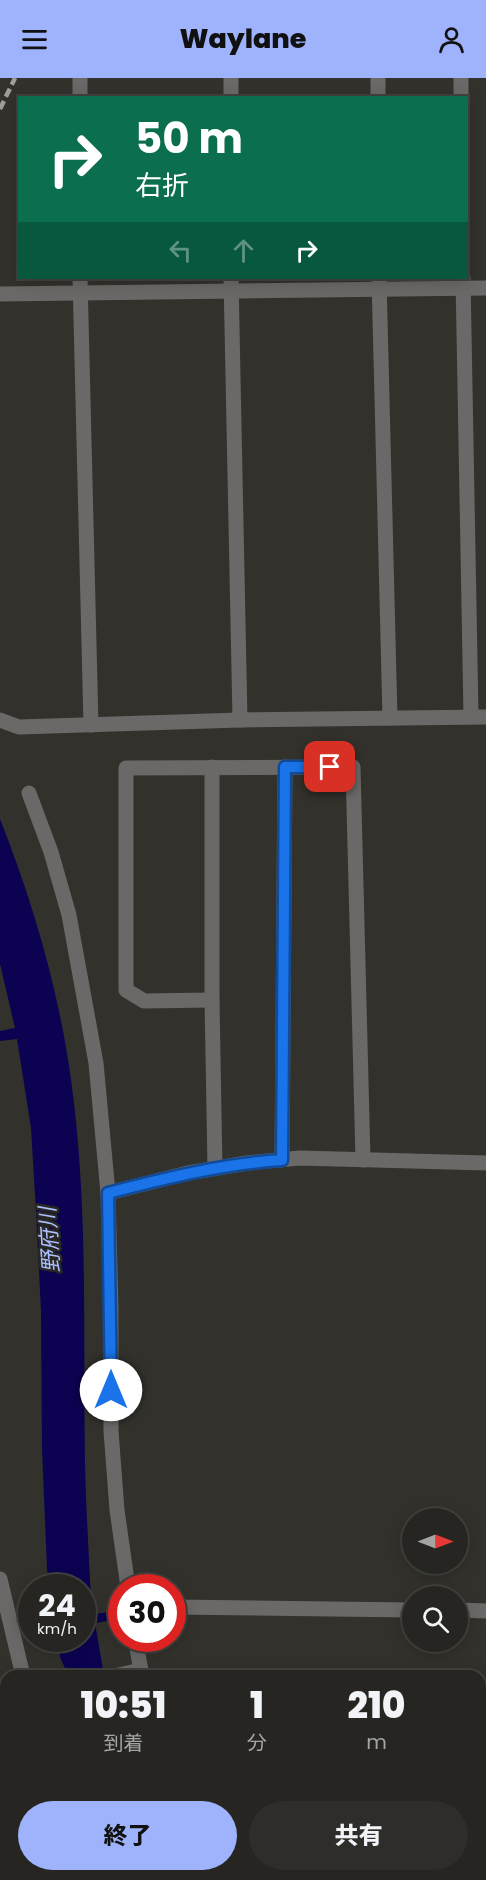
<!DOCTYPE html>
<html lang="ja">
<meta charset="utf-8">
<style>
:root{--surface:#262521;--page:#2e2d2a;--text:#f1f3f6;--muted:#a4a5a5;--line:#42423f;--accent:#9fb3fd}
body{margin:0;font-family:Poppins,"Noto Sans JP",sans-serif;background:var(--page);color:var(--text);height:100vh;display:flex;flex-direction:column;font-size:22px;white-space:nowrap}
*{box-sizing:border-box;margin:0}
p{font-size:20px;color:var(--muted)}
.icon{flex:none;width:33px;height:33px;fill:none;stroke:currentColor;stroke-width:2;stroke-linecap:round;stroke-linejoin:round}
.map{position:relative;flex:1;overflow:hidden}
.drawer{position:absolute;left:0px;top:1592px;width:486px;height:212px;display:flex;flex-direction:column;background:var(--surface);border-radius:18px 18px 0 0;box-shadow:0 3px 15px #0003,0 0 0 2px var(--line)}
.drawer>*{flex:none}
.hud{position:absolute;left:18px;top:18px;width:450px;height:183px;border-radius:0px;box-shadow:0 3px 15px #0003,0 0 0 2px var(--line);background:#0b6e4f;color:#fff;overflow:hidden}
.needle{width:39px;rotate:90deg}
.buttons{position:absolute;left:402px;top:1430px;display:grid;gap:12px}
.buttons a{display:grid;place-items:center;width:66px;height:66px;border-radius:50%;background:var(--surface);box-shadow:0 3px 15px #0003,0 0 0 2px var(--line);font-size:30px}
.speed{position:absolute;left:18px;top:1496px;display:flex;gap:12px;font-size:30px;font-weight:700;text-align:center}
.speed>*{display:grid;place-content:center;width:78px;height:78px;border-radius:50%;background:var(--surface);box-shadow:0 3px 15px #0003,0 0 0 2px var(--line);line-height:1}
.speed small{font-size:15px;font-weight:400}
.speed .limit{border:9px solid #d22;background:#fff;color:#111}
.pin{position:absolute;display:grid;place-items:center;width:51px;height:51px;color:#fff;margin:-26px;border-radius:12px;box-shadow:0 3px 9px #0006}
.me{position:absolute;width:66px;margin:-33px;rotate:0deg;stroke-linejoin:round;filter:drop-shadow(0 0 4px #0008)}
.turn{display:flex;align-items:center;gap:21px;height:126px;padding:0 18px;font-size:27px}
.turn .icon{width:78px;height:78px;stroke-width:2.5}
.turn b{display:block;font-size:42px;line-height:51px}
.lanes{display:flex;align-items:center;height:57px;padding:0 18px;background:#0003;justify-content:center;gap:30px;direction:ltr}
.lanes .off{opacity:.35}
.eta{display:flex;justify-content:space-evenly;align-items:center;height:102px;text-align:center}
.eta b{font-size:36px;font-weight:800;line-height:42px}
.cta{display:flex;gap:12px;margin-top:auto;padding:12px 18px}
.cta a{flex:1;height:69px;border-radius:36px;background:var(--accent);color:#111;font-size:24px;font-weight:800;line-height:69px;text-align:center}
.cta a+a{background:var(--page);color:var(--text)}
header{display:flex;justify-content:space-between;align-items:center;height:78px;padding:0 18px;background:var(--accent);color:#111;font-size:27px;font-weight:800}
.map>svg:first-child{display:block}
.water{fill:#0b0351}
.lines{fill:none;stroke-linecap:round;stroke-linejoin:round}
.minor{stroke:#6a6967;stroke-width:15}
.rail{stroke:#9e9e99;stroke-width:4.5;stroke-dasharray:9 4.5;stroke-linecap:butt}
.route-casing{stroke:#114b97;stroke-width:15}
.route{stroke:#1a73e8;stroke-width:10}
.labels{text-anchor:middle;stroke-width:5;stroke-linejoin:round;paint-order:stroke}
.water-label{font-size:22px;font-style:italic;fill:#abbeff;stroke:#282722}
</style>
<header><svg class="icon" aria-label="menu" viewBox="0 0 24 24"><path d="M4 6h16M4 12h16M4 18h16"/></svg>Waylane<svg class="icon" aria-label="person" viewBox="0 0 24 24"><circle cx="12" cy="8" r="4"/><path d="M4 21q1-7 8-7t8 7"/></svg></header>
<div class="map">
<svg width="486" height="1802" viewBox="0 0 486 1802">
<rect width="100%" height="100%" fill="#32312c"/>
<path class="water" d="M0,741C36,832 63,927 74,1025C88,1145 83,1266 85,1387C86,1432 89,1477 91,1523L93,1536L121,1533V1541L95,1545L104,1597H68L60,1579L57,1560H82V1509H50L47,1491L42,1371L41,1233L36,1133L31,1050L17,961L0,963V953L15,950L0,886Z"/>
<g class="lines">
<g class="minor">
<polyline points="80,0 80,20"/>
<polyline points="231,0 231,20"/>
<polyline points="378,0 378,20"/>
<polyline points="461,0 461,20"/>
<polyline points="80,200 91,647"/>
<polyline points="231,200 240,642"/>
<polyline points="379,200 390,640"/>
<polyline points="463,200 471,638"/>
<polyline points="0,216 486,210"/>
<polyline points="0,642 19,649 240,642 486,639"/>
<polyline points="212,689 212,922 215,1090"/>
<polyline points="29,715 51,774 69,837 96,985 108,1115 111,1231 111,1353 117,1432 128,1509"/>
<polyline points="212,922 144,923 126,912 126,690 353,689 363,1082"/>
<polyline points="282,1082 285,689"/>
<polyline points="108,1115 188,1095 247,1085 300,1080 486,1085"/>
<polyline points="0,1501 23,1598"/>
<polyline points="172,1529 412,1532"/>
<polyline points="458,1532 486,1533"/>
<polyline points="135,1560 142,1598"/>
<polyline points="114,1598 141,1592"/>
<polyline points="0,1615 6,1615"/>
<polyline points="84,1797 86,1802"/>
<polyline points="211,1797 214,1802"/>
</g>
<polyline class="rail" points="0,31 15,0"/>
</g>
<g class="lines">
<defs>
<path id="route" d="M111,1312L108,1115C166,1100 222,1086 282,1082L285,689H330"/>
</defs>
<use href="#route" class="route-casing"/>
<use href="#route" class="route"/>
</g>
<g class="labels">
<g class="water-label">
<text transform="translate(49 1162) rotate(-94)" y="8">野府川</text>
</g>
</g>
</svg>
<div class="buttons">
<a><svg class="needle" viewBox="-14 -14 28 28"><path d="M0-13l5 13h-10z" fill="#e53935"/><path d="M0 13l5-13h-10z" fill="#a4a5a5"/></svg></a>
<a><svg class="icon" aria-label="search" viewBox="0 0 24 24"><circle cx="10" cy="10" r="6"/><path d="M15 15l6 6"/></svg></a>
</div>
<div class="speed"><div>24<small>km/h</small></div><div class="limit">30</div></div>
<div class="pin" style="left:330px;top:689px;background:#d93025"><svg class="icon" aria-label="arrive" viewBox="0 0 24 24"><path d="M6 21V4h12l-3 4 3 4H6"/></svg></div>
<svg class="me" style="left:111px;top:1312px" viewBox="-20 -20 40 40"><circle r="19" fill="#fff"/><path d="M0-13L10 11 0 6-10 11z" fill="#1a73e8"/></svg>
<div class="hud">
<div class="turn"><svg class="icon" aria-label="right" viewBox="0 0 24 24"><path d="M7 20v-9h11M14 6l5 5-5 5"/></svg><div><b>50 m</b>右折</div></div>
<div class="lanes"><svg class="icon off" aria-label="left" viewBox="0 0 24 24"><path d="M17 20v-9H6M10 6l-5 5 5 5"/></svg><svg class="icon off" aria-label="ahead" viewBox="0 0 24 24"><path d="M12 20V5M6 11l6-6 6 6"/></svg><svg class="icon" aria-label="right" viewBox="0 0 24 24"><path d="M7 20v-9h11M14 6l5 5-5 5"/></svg></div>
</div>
<section class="drawer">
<div class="eta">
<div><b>10:51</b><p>到着</p></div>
<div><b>1</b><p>分</p></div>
<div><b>210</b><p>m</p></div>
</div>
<div class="cta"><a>終了</a><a>共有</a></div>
</section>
</div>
